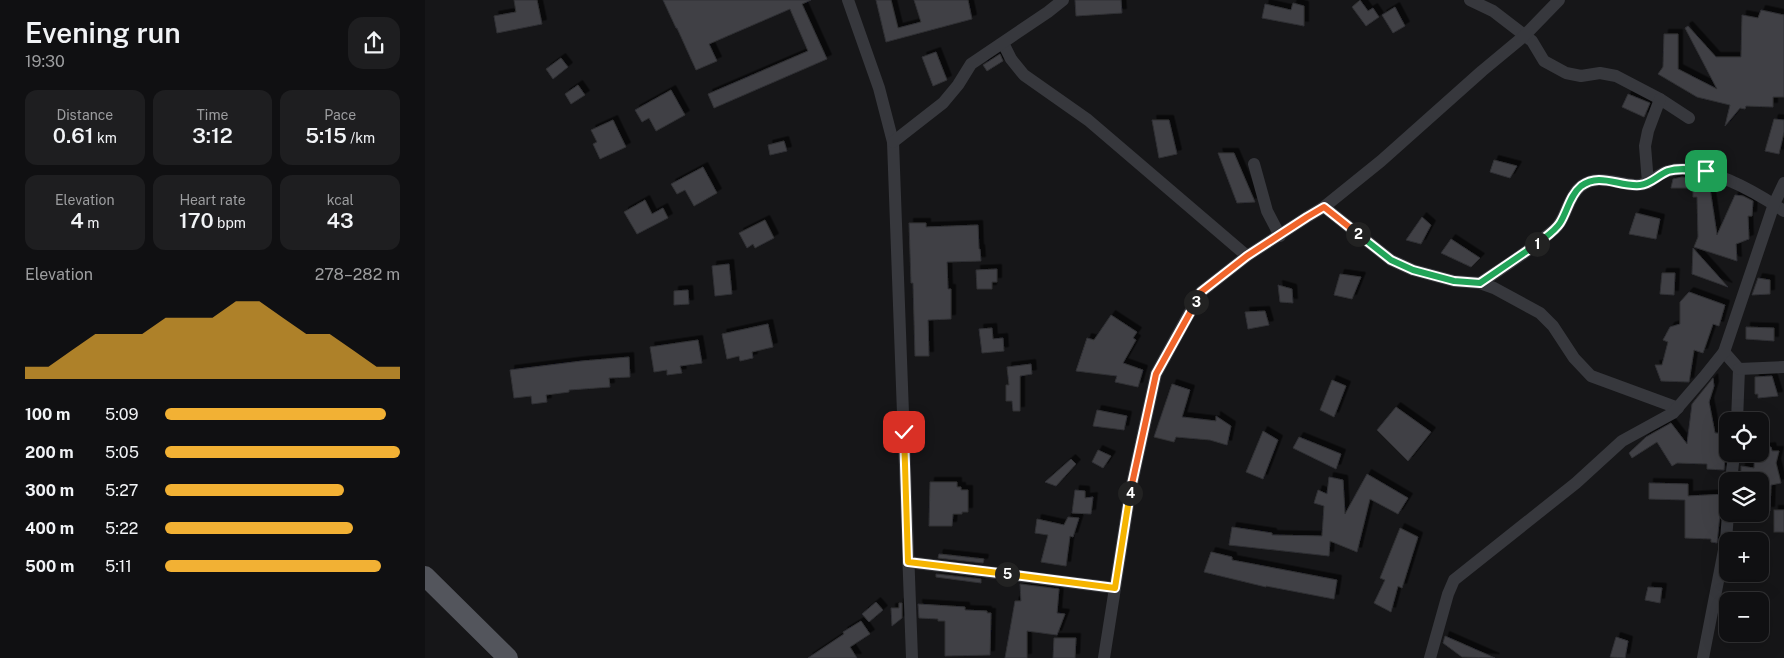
<!DOCTYPE html>
<html lang="en">
<head>
<meta charset="utf-8">
<style>
	:root { --surface:#101012; --page:#1e1e20; --text:#f1f3f6; --muted:#9c9d9f; --line:#303032; --accent:#f2b134 }
	body { margin:0; font-family:"Public Sans",sans-serif; background:var(--page); color:var(--text); height:100vh; display:flex; flex-direction:column; font-size:19px; white-space:nowrap }
	* { box-sizing:border-box; margin:0 }
	p { font-size:16px; color:var(--muted) }
	.icon { flex:none; width:28px; height:28px; fill:none; stroke:currentColor; stroke-width:2; stroke-linecap:round; stroke-linejoin:round }
	.map { position:relative; flex:1; overflow:hidden }
	.panel { display:flex; flex-direction:column; background:var(--surface); width:425px }
	.panel>* { flex:none }
	.buttons { position:absolute; left:1294px; top:412px; display:grid; gap:10px }
	.buttons a { display:grid; place-items:center; width:50px; height:50px; border-radius:10px; background:var(--surface); box-shadow:0 5px 20px #0002,0 0 0 1px var(--line); font-size:25px }
	.pin { position:absolute; display:grid; place-items:center; width:42px; height:42px; color:#fff; margin:-21px; border-radius:10px; box-shadow:0 2px 8px #0006 }
	.km { position:absolute; width:25px; height:25px; margin:-12px; border-radius:50%; background:#222; color:#fff; font-size:14px; line-height:25px; text-align:center }
	.round { display:grid; place-items:center; flex:none; width:52px; height:52px; border-radius:15px; background:var(--page) }
	.overview { display:flex; align-items:center; justify-content:space-between; height:85px; padding:0 25px }
	h1 { font-size:28px; font-weight:600; line-height:38px }
	.figures { display:grid; grid-template-columns:repeat(3,1fr); gap:8px; height:85px; padding:5px 25px }
	.figures div { display:grid; align-content:center; border-radius:12px; background:var(--page); text-align:center }
	.figures b { font-size:21px; font-weight:600 }
	.figures small { font-size:14px; font-weight:400 }
	.figures p { font-size:14px }
	.chart { height:140px; padding:10px 25px }
	.chart p { display:flex; justify-content:space-between }
	.chart svg { width:100%; height:90px; margin-top:5px; fill:var(--accent); opacity:.7 }
	ul { padding:0 25px; list-style:none; font-size:16px }
	li { display:grid; grid-template-columns:80px 60px 1fr; align-items:center; height:38px }
	li i { height:12px; border-radius:6px; background:var(--accent) }
	main { display:flex; flex:1; min-height:0 }
	.map>svg:first-child { display:block }
	.building { fill:#404145; stroke:#303034; filter:url(#shadow) }
	.lines { fill:none; stroke-linecap:round; stroke-linejoin:round }
	.street { stroke:#37383d; stroke-width:12 }
	.primary { stroke:#53555c; stroke-width:20 }
	.split-1-casing { stroke:#fff; stroke-width:10 }
	.split-2-casing { stroke:#fff; stroke-width:10 }
	.split-3-casing { stroke:#fff; stroke-width:10 }
	.split-4-casing { stroke:#fff; stroke-width:10 }
	.split-5-casing { stroke:#fff; stroke-width:10 }
	.split-6-casing { stroke:#fff; stroke-width:10 }
	.split-1 { stroke:#22a559; stroke-width:6 }
	.split-2 { stroke:#22a559; stroke-width:6 }
	.split-3 { stroke:#f0652b; stroke-width:6 }
	.split-4 { stroke:#f0652b; stroke-width:6 }
	.split-5 { stroke:#f5b400; stroke-width:6 }
	.split-6 { stroke:#f5b400; stroke-width:6 }
</style>
</head>
<body>
<main>
<section class="panel">
<div class="overview"><div><h1>Evening run</h1><p>19:30</p></div><a class="round"><svg class="icon" aria-label="share" viewBox="0 0 24 24"><path d="M12 15V3M7 8l5-5 5 5M5 13v7h14v-7"/></svg></a></div>
<div class="figures">
<div><p>Distance</p><b>0.61<small> km</small></b></div>
<div><p>Time</p><b>3:12</b></div>
<div><p>Pace</p><b>5:15<small> /km</small></b></div>
</div>
<div class="figures">
<div><p>Elevation</p><b>4<small> m</small></b></div>
<div><p>Heart rate</p><b>170<small> bpm</small></b></div>
<div><p>kcal</p><b>43</b></div>
</div>
<div class="chart"><p><span>Elevation</span>278–282 m</p>
<svg viewBox="0 0 160 44" preserveAspectRatio="none"><path d="M0 44V38L10 38L20 30L30 22L40 22L50 22L60 14L70 14L80 14L90 6L100 6L110 14L120 22L130 22L140 30L150 38L160 38V44z"/></svg>
</div>
<ul>
<li><b>100 m</b>5:09<i style="width:94%"></i></li>
<li><b>200 m</b>5:05<i style="width:100%"></i></li>
<li><b>300 m</b>5:27<i style="width:76%"></i></li>
<li><b>400 m</b>5:22<i style="width:80%"></i></li>
<li><b>500 m</b>5:11<i style="width:92%"></i></li>
</ul>
</section>
<div class="map">
<svg width="1359" height="658" viewBox="0 0 1359 658">
	<defs>
		<filter id="shadow"><feDropShadow dx="4.5" dy="-4.5" stdDeviation="0" flood-color="#0009"/></filter>
	</defs>
	<rect width="100%" height="100%" fill="#161618"/>
	<g class="building">
		<polygon points="89,0 112,0 117,24 72,33 69,16 91,12"/>
		<polygon points="238,0 386,0 377,4 402,59 289,108 283,94 383,51 365,9 284,44 292,61 271,70 252,28 251,28"/>
		<polygon points="451,0 466,0 473,28 496,22 489,0 543,0 547,19 461,42"/>
		<polygon points="650,0 696,0 697,13 651,16"/>
		<polygon points="935,0 943,11 948,8 954,17 941,26 927,7"/>
		<polygon points="868,3 879,6 879,26 837,18 840,4 866,10"/>
		<polygon points="970,7 980,26 968,33 957,15"/>
		<polygon points="1336,10 1359,15 1359,97 1348,97 1348,107 1321,106 1320,109 1315,108 1300,126 1305,105 1272,97 1233,74 1238,67 1239,34 1253,34 1253,69 1292,89 1260,28 1263,26 1291,57 1316,57 1317,15 1333,18"/>
		<polygon points="511,52 522,80 508,86 497,57"/>
		<polygon points="575,54 578,61 562,71 558,65"/>
		<polygon points="136,58 143,67 128,79 121,69"/>
		<polygon points="153,85 160,95 146,104 140,94"/>
		<polygon points="246,90 260,115 231,131 224,118 217,122 210,110"/>
		<polygon points="1203,94 1225,103 1219,117 1197,107"/>
		<polygon points="1349,119 1359,120 1359,132 1354,154 1340,151"/>
		<polygon points="188,120 201,147 175,159 168,144 172,142 166,130"/>
		<polygon points="727,120 744,120 752,154 734,158"/>
		<polygon points="359,141 362,151 345,155 343,145"/>
		<polygon points="793,153 809,153 830,202 812,203"/>
		<polygon points="1069,160 1092,166 1085,178 1065,172"/>
		<polygon points="278,167 292,193 269,206 260,190 252,194 246,184"/>
		<polygon points="1257,177 1265,178 1264,188 1246,188 1248,179"/>
		<polygon points="1268,179 1284,182 1292,235 1310,195 1318,196 1328,201 1327,216 1323,216 1324,239 1311,244 1312,261 1269,247 1273,237 1272,197 1268,197"/>
		<polygon points="220,200 227,214 238,208 243,218 212,234 199,212"/>
		<polygon points="1211,213 1235,219 1231,239 1204,234"/>
		<polygon points="997,217 1006,225 996,244 981,240"/>
		<polygon points="340,220 349,238 330,248 328,244 322,248 314,233"/>
		<polygon points="484,223 501,223 501,227 553,225 554,249 555,249 556,261 522,262 523,289 526,289 526,319 503,320 504,356 490,356 488,283 486,283"/>
		<polygon points="1026,239 1055,258 1046,267 1016,253"/>
		<polygon points="1268,248 1303,287 1267,274"/>
		<polygon points="304,264 307,294 290,296 287,266"/>
		<polygon points="572,269 572,282 567,282 567,289 552,289 551,270"/>
		<polygon points="1237,273 1250,273 1249,295 1235,294"/>
		<polygon points="915,274 936,277 927,299 909,295"/>
		<polygon points="1333,278 1345,280 1345,294 1327,295"/>
		<polygon points="853,285 867,289 868,303 855,302"/>
		<polygon points="263,290 264,304 249,305 249,291"/>
		<polygon points="1264,292 1300,305 1294,326 1288,324 1278,353 1269,350 1264,382 1236,381 1230,365 1237,365 1243,342 1238,340 1245,327 1255,324 1255,302"/>
		<polygon points="840,311 844,325 823,329 820,312"/>
		<polygon points="686,315 712,332 708,338 711,340 698,363 718,370 713,387 690,382 692,376 651,371 662,338 669,340"/>
		<polygon points="343,324 348,347 327,352 328,358 315,361 314,356 302,359 297,334"/>
		<polygon points="1321,327 1349,328 1349,341 1321,339"/>
		<polygon points="567,328 568,339 578,338 579,351 557,353 554,329"/>
		<polygon points="273,340 277,363 255,366 257,373 242,375 242,370 229,372 225,347"/>
		<polygon points="204,357 205,377 184,378 185,387 144,390 144,392 121,395 122,402 107,404 106,396 89,398 85,370 157,361"/>
		<polygon points="606,364 607,374 595,376 595,411 588,411 587,401 581,401 581,385 584,385 582,367"/>
		<polygon points="1347,376 1353,396 1333,398 1333,394 1330,394 1330,377"/>
		<polygon points="1288,378 1289,386 1284,402 1290,433 1302,434 1299,470 1282,469 1282,464 1252,463 1247,466 1232,442 1207,458 1204,453 1221,437 1246,423 1262,444 1267,404"/>
		<polygon points="907,380 921,386 909,417 895,410"/>
		<polygon points="747,384 765,390 757,417 791,421 791,416 806,426 802,445 785,440 751,437 749,442 729,437"/>
		<polygon points="971,407 1006,432 983,461 952,430"/>
		<polygon points="672,410 702,416 699,430 668,426"/>
		<polygon points="838,431 853,440 838,479 821,472"/>
		<polygon points="874,437 916,454 911,469 868,448"/>
		<polygon points="1346,447 1347,451 1354,451 1351,463 1356,483 1346,485 1345,511 1335,511 1335,481 1316,481 1316,466 1329,468 1330,454 1335,454 1335,448"/>
		<polygon points="673,450 686,456 678,468 667,462"/>
		<polygon points="646,459 651,464 631,486 620,482"/>
		<polygon points="942,474 983,498 973,514 945,499 932,552 905,541 904,556 804,545 807,527 847,533 847,535 897,536 899,506 889,503 893,490 902,494 904,477 918,480 920,514"/>
		<polygon points="505,482 532,482 532,487 536,487 536,490 543,490 543,512 537,512 537,514 528,514 527,526 504,526"/>
		<polygon points="1224,483 1263,484 1263,496 1301,494 1301,506 1297,509 1295,513 1292,543 1286,542 1286,539 1260,538 1260,500 1224,499"/>
		<polygon points="650,490 660,491 660,498 668,497 666,514 647,513"/>
		<rect x="1349" y="510" width="10" height="22"/>
		<polygon points="643,517 654,518 648,537 645,536 641,566 616,562 623,535 610,533 612,519 639,525"/>
		<polygon points="975,528 993,537 977,588 973,586 966,612 949,603 960,580 955,578"/>
		<polygon points="786,552 807,557 807,560 912,580 909,599 841,586 841,587 779,572"/>
		<polygon points="514,554 559,559 558,563 513,558"/>
		<polygon points="511,574 556,579 556,583 511,577"/>
		<polygon points="595,584 634,589 632,613 640,614 632,635 602,631 602,658 580,658 590,601 596,601"/>
		<polygon points="1223,587 1237,588 1235,603 1220,600"/>
		<polygon points="451,602 458,610 444,622 437,614"/>
		<polygon points="474,603 477,603 477,618 467,626 466,608 474,608"/>
		<polygon points="493,604 540,607 540,610 562,611 562,613 566,613 565,655 520,656 520,621 513,621 513,619 494,618"/>
		<polygon points="436,621 445,634 425,647 432,658 383,658 419,634 418,632"/>
		<polygon points="1020,636 1070,658 1037,657 1018,643"/>
		<polygon points="1191,637 1203,641 1200,658 1185,657"/>
		<polygon points="629,638 651,638 650,658 628,658"/>
	</g>
	<g class="lines">
		<g class="street">
			<polyline points="423,0 454,88 468,142 487,658"/>
			<polyline points="1045,0 1068,11 1107,41 1119,61 1141,73 1156,76 1175,73 1191,76 1235,99 1264,118"/>
			<polyline points="578,43 586,59 599,75 663,120 822,256"/>
			<polyline points="468,142 518,103 533,85 546,64 623,12 638,0"/>
			<polyline points="829,164 842,211 855,236"/>
			<polyline points="1223,183 1220,146 1223,131 1235,99"/>
			<polyline points="899,207 966,260 988,270 1029,281 1055,283 1069,288 1115,313 1128,326 1149,358 1166,376 1253,408"/>
			<path d="M1055 283C1077 268 1100 254 1120 237 1125 233 1131 229 1134 224 1142 213 1144 197 1154 188 1171 172 1194 185 1213 185 1225 185 1232 174 1243 171 1279 161 1330 192 1359 211"/>
			<polyline points="1299,352 1314,369 1312,421"/>
			<polyline points="1314,369 1359,367"/>
			<polyline points="1306,481 1309,454"/>
			<polyline points="483,562 690,588"/>
			<polyline points="679,658 705,493 731,374 776,292 822,256 882,217 899,207 956,161 1057,71 1099,36 1134,0"/>
			<polyline points="1005,658 1023,594 1029,580 1151,483 1197,441 1248,413 1279,377 1299,352 1349,204 1359,183"/>
			<polyline points="1278,658 1301,540 1303,514"/>
		</g>
		<polyline class="primary" points="0,576 83,658"/>
	</g>
	<g class="lines">
		<g class="split-1-casing">
			<path id="split-1" d="M1112 244C1119 238 1130 231 1135 223 1142 212 1145 195 1156 186 1175 172 1194 187 1215 185 1226 184 1233 175 1243 171 1255 167 1269 170 1281 171"/>
		</g>
		<g class="split-2-casing">
			<polyline id="split-2" points="933,234 966,260 988,270 1029,281 1055,283 1112,244"/>
		</g>
		<g class="split-3-casing">
			<polyline id="split-3" points="771,302 776,292 822,256 882,217 899,207 933,234"/>
		</g>
		<g class="split-4-casing">
			<polyline id="split-4" points="705,493 731,374 771,302"/>
		</g>
		<g class="split-5-casing">
			<polyline id="split-5" points="582,574 690,588 705,493"/>
		</g>
		<g class="split-6-casing">
			<polyline id="split-6" points="479,432 483,562 582,574"/>
		</g>
		<use href="#split-1" class="split-1"/>
		<use href="#split-2" class="split-2"/>
		<use href="#split-3" class="split-3"/>
		<use href="#split-4" class="split-4"/>
		<use href="#split-5" class="split-5"/>
		<use href="#split-6" class="split-6"/>
	</g>
</svg>
<div class="buttons">
<a><svg class="icon" aria-label="locate" viewBox="0 0 24 24"><circle cx="12" cy="12" r="6"/><path d="M12 2v4M12 18v4M2 12h4M18 12h4"/></svg></a>
<a><svg class="icon" aria-label="layers" viewBox="0 0 24 24"><path d="M12 4l9 5-9 5-9-5zM3 14l9 5 9-5"/></svg></a>
<a>+</a>
<a>−</a>
</div>
<div class="pin" style="left:1281px;top:171px;background:#1e9e55"><svg class="icon" aria-label="arrive" viewBox="0 0 24 24"><path d="M6 21V4h12l-3 4 3 4H6"/></svg></div>
<div class="pin" style="left:479px;top:432px;background:#d93025"><svg class="icon" aria-label="check" viewBox="0 0 24 24"><path d="M5 12l5 5 9-10"/></svg></div>
<b class="km" style="left:1112px;top:244px">1</b>
<b class="km" style="left:933px;top:234px">2</b>
<b class="km" style="left:771px;top:302px">3</b>
<b class="km" style="left:705px;top:493px">4</b>
<b class="km" style="left:582px;top:574px">5</b>
</div>
</main>
</body>
</html>
